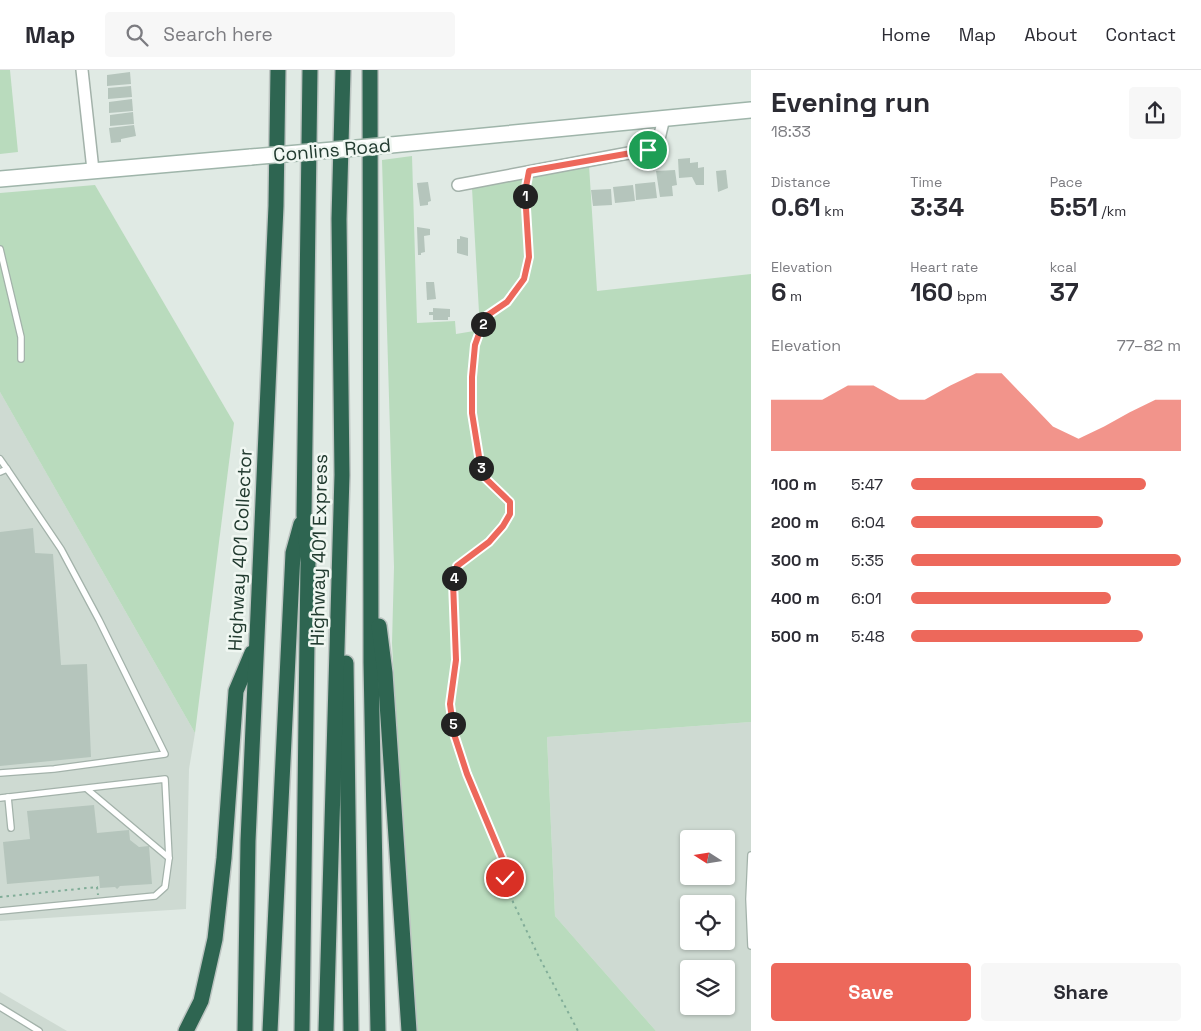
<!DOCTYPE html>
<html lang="en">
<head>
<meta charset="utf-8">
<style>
	:root { --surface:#fff; --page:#f7f7f7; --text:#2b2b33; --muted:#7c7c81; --line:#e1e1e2; --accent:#ed685b }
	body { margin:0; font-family:"Space Grotesk",sans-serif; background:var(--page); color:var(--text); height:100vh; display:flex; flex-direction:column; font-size:19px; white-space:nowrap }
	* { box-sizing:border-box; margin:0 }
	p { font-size:16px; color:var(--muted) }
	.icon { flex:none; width:28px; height:28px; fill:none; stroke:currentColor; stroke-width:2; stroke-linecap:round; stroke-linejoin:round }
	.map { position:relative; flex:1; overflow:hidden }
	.details { display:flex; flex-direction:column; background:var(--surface); width:450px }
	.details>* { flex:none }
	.needle { width:32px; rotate:282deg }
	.buttons { position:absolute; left:680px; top:760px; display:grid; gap:10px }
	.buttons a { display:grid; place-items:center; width:55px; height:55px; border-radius:5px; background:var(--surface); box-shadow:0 1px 4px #0004; font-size:25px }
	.pin { position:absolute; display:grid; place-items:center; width:42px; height:42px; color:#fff; margin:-21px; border:2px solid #fff; border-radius:50%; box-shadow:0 1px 5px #0007 }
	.km { position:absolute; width:25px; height:25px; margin:-12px; border-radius:50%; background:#222; color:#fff; font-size:14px; line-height:25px; text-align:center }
	.round { display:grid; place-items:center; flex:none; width:52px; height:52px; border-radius:5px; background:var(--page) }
	.summary { display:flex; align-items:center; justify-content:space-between; height:85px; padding:0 20px }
	h1 { font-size:28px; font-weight:700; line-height:38px }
	.stats { display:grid; grid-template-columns:repeat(3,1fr); gap:8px; height:85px; padding:5px 20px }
	.stats div { display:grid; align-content:center }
	.stats b { font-size:25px; font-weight:700 }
	.stats small { font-size:14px; font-weight:400 }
	.stats p { font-size:14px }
	.chart { height:140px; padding:10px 20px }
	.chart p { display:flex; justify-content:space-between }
	.chart svg { width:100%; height:90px; margin-top:5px; fill:var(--accent); opacity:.7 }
	.button { display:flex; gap:10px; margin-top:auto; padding:10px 20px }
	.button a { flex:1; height:58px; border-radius:5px; background:var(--accent); color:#fff; font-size:20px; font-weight:700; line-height:58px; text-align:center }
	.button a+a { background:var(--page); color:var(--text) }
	ul { padding:0 20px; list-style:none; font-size:16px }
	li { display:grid; grid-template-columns:80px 60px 1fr; align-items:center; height:38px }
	li i { height:12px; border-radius:6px; background:var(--accent) }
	header { display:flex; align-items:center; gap:30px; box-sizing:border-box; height:70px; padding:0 25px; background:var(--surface); border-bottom:1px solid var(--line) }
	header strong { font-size:24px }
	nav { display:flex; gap:28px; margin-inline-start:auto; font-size:18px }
	.search { width:350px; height:45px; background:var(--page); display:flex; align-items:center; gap:12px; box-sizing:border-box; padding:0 18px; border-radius:5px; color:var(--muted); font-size:19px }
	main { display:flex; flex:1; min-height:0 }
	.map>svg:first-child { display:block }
	.built { fill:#cedad2; fill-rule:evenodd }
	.green { fill:#b9dbbd }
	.building { fill:#b5c5bc }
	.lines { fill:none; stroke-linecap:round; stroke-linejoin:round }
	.lane-casing { stroke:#a3b2aa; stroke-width:8 }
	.street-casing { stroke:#a3b2aa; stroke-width:14 }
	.secondary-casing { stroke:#9fb5aa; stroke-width:18 }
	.highway-casing { stroke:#bcc4c1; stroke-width:18 }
	.path { stroke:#81ad98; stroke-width:2; stroke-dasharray:2.5 4; stroke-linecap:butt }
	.lane { stroke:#fff; stroke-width:5.5 }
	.street { stroke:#fff; stroke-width:11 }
	.secondary { stroke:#fff; stroke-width:15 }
	.highway { stroke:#2e6551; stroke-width:15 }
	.secondary-bridge-casing { stroke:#9fb5aa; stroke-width:18; stroke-linecap:butt }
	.secondary-bridge { stroke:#fff; stroke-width:15 }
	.route-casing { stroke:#fff; stroke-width:10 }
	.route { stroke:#ed685b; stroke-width:6 }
	.labels { text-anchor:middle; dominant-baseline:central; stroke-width:5; stroke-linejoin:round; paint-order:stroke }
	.street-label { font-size:19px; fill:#213a2f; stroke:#f0f7f2 }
</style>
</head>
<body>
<header>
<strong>Map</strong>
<div class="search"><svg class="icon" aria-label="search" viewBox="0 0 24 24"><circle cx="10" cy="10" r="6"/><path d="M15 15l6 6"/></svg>Search here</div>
<nav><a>Home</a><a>Map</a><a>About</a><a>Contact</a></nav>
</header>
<main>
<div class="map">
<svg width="751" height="961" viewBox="0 0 751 961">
	<rect width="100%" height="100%" fill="#e0eae4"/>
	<g class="built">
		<polygon points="0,322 195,663 189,699 186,839 0,851"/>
		<path d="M751 652V961H656L555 846 547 667ZM689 769H726V806H689ZM689 834H726V871H689ZM689 899H726V936H689Z"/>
		<polygon points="0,922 67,961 0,961"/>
	</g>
	<g class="green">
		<polygon points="0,0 10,0 18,82 0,84"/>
		<polygon points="412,86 417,253 455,251 456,264 480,260 472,118 511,107 589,95 597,221 751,204 751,652 547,667 555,846 656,961 416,961 404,795 392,573 394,497 382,90"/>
		<polygon points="95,115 234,353 195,663 0,322 0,123"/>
	</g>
	<g class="building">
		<polygon points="130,2 131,14 107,16 107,5"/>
		<polygon points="131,16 132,27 108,29 108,18"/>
		<polygon points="132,29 133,41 109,43 109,32"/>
		<polygon points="133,42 134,54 110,56 110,45"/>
		<polygon points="134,55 136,66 121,69 121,72 111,73 109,58"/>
		<polygon points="690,88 690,93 698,92 698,98 704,97 704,115 696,115 692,107 679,108 678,89"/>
		<polygon points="675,100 677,115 672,116 673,126 660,127 656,101"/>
		<polygon points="726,100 728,118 718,122 716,101"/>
		<polygon points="428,112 431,131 428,132 428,135 420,136 417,113"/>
		<polygon points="655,112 657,128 636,130 635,114"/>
		<polygon points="633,115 635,131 615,133 613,117"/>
		<polygon points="611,119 612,135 593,136 591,120"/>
		<polygon points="417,157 430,159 430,165 424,166 425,182 421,183 421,185 418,185"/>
		<polygon points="460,166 468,168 468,186 457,183 457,169 460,169"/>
		<polygon points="426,212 434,212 436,229 427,230"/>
		<polygon points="433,238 450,239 450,247 448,247 448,250 433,250 433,245 429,245 429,242 433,242"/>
		<polygon points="33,458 35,483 53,484 61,595 87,594 91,687 0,696 0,462"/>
		<polygon points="94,735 97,763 129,760 130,770 139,777 149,776 152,814 120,816 117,819 115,817 100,818 99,806 7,814 3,772 30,769 27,741"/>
	</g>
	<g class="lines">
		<g class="lane-casing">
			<g id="lane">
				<polyline points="0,179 21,267 21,289"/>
				<polyline points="0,389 7,399 0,402"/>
				<polyline points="0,703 54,699 165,684 99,550 61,479 7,399"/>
				<polyline points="87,719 169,788"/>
				<polyline points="8,727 11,758"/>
				<polyline points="0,728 165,709 169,788 165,817 155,826 0,841"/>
				<polyline points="751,785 749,829 751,876"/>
				<polyline points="0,937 39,961"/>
			</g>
		</g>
		<g class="street-casing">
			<g id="street">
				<polyline points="82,0 93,100"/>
				<polyline points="458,115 650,79 658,73 664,48"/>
			</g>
		</g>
		<g class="secondary-casing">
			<g id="secondary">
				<polyline points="391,75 751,40"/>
				<polyline points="0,109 251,87"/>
			</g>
		</g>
		<g class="highway-casing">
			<g id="highway">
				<polyline points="370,0 371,593 378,961"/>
				<polyline points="379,556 385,603 409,961"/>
				<polyline points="346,593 351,961"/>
				<polyline points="186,961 201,931 215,869 224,788 236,621 252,583"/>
				<polyline points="245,961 248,771 276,136 278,0"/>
				<polyline points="270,961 293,483 301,454"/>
				<polyline points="302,961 308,492 304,445 310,0"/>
				<polyline points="326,961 342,405 339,149 343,0"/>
			</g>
		</g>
		<g class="path">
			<polyline points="527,112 525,122 529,187 524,209 507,232 485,247 475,275 472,307 472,343 482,405 510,432 510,444 503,456 489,472 457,496 453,512 457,590 450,634 454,664 467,704 503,790 505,808 513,832 539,887 578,961"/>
			<polyline points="0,827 97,817 98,825"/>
		</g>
		<use href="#lane" class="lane"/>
		<use href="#street" class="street"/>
		<use href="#secondary" class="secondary"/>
		<use href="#highway" class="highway"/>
		<g class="secondary-bridge-casing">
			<polyline id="secondary-bridge" points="251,87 391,75"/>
		</g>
		<use href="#secondary-bridge" class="secondary-bridge"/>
	</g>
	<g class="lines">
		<g class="route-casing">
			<polyline id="route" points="505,808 503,790 467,704 454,664 450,634 456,590 453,512 457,496 489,472 503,456 510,444 510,432 482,405 472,343 472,307 475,275 485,247 507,232 524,209 529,187 525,122 529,101 648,80"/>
		</g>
		<use href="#route" class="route"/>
	</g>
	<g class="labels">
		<g class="street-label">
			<text transform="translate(332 80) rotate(-5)">Conlins Road</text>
			<text transform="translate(240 480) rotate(-87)">Highway 401 Collector</text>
			<text transform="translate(319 480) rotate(-89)">Highway 401 Express</text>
		</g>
	</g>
</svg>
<div class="buttons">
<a><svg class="needle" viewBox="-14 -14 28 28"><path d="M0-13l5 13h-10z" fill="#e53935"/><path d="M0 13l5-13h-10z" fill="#7c7c81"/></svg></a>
<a><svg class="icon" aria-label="locate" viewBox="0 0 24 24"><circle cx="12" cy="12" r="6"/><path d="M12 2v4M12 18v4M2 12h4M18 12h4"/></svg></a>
<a><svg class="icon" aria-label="layers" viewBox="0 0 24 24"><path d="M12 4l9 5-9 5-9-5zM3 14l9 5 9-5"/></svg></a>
</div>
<div class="pin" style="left:648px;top:80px;background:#1e9e55"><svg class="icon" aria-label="arrive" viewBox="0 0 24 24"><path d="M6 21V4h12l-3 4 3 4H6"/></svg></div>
<div class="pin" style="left:505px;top:808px;background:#d93025"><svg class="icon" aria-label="check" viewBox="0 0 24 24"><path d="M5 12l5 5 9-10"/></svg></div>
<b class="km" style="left:525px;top:126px">1</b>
<b class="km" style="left:483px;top:254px">2</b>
<b class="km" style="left:481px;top:398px">3</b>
<b class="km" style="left:454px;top:508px">4</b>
<b class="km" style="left:453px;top:654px">5</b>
</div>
<section class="details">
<div class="summary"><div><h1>Evening run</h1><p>18:33</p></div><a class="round"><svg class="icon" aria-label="share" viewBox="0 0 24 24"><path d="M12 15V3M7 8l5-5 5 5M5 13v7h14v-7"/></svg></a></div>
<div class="stats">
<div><p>Distance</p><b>0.61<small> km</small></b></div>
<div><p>Time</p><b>3:34</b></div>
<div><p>Pace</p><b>5:51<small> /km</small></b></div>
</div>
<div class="stats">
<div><p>Elevation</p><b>6<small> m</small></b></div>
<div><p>Heart rate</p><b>160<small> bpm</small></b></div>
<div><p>kcal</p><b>37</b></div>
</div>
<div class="chart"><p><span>Elevation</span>77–82 m</p>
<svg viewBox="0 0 160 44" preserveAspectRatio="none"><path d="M0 44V19L10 19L20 19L30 12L40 12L50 19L60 19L70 12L80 6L90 6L100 19L110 32L120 38L130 32L140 25L150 19L160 19V44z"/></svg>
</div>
<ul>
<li><b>100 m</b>5:47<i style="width:87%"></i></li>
<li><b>200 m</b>6:04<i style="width:71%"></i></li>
<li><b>300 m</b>5:35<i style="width:100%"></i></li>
<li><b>400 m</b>6:01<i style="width:74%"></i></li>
<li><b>500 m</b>5:48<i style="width:86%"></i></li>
</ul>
<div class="button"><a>Save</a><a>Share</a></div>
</section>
</main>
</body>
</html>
